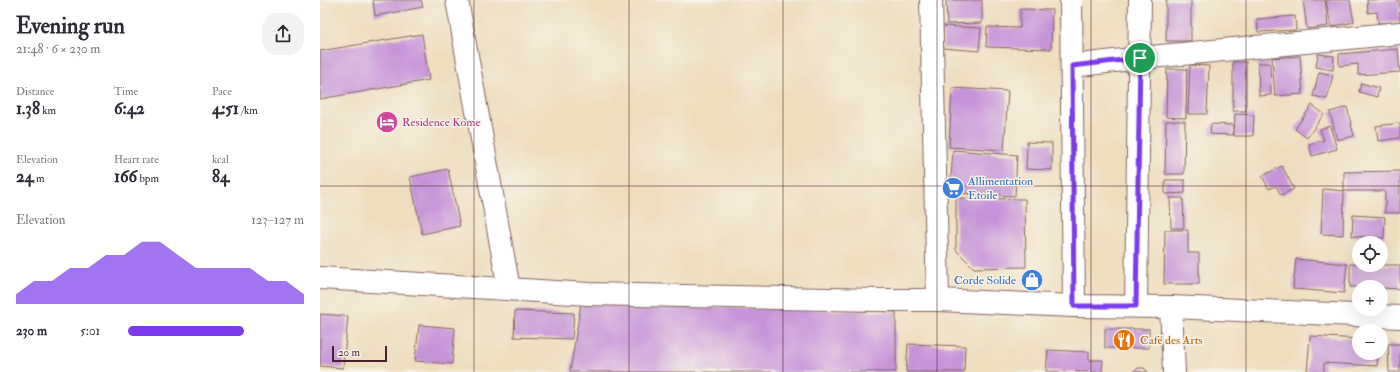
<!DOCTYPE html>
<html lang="en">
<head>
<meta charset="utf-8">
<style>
	:root { --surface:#fff; --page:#f2f2f3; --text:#2b2b33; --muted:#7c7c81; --accent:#7c3aed }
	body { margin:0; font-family:"IM FELL Double Pica",serif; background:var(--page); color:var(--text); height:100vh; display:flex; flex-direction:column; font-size:15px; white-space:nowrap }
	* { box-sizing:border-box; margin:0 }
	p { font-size:13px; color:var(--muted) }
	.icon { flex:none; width:22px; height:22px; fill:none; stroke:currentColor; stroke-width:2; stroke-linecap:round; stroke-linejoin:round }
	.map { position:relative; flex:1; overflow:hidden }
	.panel { display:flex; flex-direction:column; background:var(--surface); width:320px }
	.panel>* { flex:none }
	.fabs { position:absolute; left:1032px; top:236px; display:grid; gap:8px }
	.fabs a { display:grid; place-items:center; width:36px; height:36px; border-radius:50%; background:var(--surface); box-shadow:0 4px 16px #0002; font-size:20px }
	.scale { position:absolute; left:12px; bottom:10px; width:55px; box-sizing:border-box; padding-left:4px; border:2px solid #4a1f2b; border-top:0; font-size:11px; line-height:14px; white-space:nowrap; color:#4a1f2b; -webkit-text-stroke:3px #f7f3e8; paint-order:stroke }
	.pin { position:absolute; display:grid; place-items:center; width:34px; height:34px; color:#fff; margin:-17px; border:2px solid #fff; border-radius:50%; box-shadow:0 1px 4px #0007 }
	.round { display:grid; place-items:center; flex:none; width:42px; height:42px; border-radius:16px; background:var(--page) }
	.headline { display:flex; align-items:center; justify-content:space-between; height:68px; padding:0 16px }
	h1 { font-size:22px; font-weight:700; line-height:30px }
	.stats { display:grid; grid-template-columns:repeat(3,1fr); gap:6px; height:68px; padding:4px 16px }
	.stats div { display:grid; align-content:center }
	.stats b { font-size:17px; font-weight:700 }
	.stats small { font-size:11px; font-weight:400 }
	.stats p { font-size:11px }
	.chart { height:112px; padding:8px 16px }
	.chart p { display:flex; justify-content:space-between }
	.chart svg { width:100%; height:72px; margin-top:4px; fill:var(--accent); opacity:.7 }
	ul { padding:0 16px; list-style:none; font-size:13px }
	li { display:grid; grid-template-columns:64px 48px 1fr; align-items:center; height:30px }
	li i { height:10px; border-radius:5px; background:var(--accent) }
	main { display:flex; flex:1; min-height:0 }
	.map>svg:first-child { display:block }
	.building { fill:#c694d8 }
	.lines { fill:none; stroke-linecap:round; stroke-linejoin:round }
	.minor-casing { stroke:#83625e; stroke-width:24 }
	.minor { stroke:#fff; stroke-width:22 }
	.route-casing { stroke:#fff; stroke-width:8 }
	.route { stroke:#7c3aed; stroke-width:5 }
	.grid { fill:none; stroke:#4a1f2b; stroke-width:1; stroke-opacity:0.55 }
	.labels { text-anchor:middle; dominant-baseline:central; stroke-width:3; stroke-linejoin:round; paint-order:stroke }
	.hotel-label { font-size:12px; fill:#b23c85; stroke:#f7f3e8; text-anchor:start }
	.shop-label { font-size:12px; fill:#366cbe; stroke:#f7f3e8; text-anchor:start }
	.food-label { font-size:12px; fill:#c56008; stroke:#f7f3e8; text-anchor:start }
</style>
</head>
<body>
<main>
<section class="panel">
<div class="headline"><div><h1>Evening run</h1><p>21:48 · 6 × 230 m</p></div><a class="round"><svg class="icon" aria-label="share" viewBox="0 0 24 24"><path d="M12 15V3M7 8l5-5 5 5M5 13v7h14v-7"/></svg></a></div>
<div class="stats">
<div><p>Distance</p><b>1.38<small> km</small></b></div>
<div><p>Time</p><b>6:42</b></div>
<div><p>Pace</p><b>4:51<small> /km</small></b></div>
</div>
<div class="stats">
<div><p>Elevation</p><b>24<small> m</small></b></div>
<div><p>Heart rate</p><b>166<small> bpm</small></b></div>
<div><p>kcal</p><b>84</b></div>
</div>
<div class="chart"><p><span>Elevation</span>123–127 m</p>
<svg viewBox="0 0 160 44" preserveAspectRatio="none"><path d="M0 44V38L10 30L20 30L30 22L40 22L50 14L60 14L70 6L80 6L90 14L100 22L110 22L120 22L130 22L140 30L150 30L160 38V44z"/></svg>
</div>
<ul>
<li><b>230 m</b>5:01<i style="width:66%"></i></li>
</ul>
</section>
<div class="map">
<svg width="1080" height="372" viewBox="0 0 1080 372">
	<rect width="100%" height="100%" fill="#f7f3e8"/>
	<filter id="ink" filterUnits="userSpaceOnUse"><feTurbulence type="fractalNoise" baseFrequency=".025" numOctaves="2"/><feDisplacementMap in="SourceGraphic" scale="8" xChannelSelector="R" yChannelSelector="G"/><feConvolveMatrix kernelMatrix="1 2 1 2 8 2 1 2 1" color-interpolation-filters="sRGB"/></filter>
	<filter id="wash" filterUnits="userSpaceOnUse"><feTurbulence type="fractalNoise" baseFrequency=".012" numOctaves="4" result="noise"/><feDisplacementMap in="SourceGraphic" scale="16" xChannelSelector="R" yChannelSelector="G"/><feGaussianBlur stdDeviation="0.9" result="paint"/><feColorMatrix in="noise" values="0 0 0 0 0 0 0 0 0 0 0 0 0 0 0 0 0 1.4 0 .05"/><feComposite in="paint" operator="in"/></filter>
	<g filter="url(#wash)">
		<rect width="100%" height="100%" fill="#eedebe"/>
		<g id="blocks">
			<g class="building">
				<polygon points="53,0 101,0 103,7 55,16"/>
				<polygon points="626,0 662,0 662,23 627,24"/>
				<rect x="846" y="0" width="25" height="41"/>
				<polygon points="983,0 1005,0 1008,26 987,29"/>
				<polygon points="1006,0 1030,0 1034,22 1011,27"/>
				<polygon points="1047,0 1079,0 1080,22 1058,23 1057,12 1048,13"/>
				<polygon points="700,9 732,10 731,49 666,47 667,27 700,28"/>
				<polygon points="975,16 976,30 938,32 937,19"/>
				<polygon points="623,26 661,28 659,51 623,48"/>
				<polygon points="102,34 109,80 0,99 0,51"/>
				<polygon points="1078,49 1080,72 1038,75 1038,64 1019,66 1019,54"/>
				<polygon points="998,54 1014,56 1013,70 996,67"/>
				<polygon points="980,56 983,94 955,96 952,58"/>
				<rect x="913" y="62" width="13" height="49"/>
				<polygon points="938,63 950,63 951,95 939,96"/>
				<polygon points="870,65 889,66 887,114 868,114"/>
				<polygon points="847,69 867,69 866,118 846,117"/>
				<polygon points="999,72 1013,75 1007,99 993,96"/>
				<polygon points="1041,83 1059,88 1057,97 1039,92"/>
				<polygon points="632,88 688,91 684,150 629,147"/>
				<polygon points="992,105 1004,114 987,138 975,129"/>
				<polygon points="1027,107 1034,136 1017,140 1010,112"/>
				<polygon points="915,114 934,115 933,136 914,136"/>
				<polygon points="846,121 865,121 864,174 845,174"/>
				<polygon points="1080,123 1080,138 1058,141 1056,126"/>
				<polygon points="891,124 913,125 913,135 890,134"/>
				<polygon points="1010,126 1017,149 992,156 989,144 1004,140 1000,129"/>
				<polygon points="707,142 732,143 732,170 706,169"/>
				<polygon points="633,150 697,155 695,196 630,193"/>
				<polygon points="962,166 974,189 961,195 956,186 949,189 942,176"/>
				<polygon points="128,169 140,226 102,234 90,177"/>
				<polygon points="1080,171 1080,213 1065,213 1065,191 1024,191 1023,235 1001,234 1003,189 1024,191 1024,172"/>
				<polygon points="845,180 865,180 865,193 845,194"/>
				<polygon points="636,198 705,199 706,267 654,268 636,250"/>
				<polygon points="850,198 863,198 864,228 851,228"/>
				<polygon points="1033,215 1065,217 1064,238 1032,236"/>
				<polygon points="845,230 868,230 868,253 879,253 879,284 844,284"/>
				<polygon points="976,259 1027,264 1024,293 973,289"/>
				<polygon points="1030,264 1039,264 1039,265 1080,265 1080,289 1061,288 1061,287 1030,287"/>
				<polygon points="261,303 576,312 576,372 250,372"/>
				<polygon points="195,311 254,313 252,339 194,337"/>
				<polygon points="0,314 28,316 23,368 0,366"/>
				<polygon points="99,325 135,328 132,364 95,361"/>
				<rect x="785" y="329" width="44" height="19"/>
				<polygon points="990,336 1039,339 1039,353 1058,353 1057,366 1004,363 1004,372 987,372"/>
				<polygon points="588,344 645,346 644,372 586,372"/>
				<polygon points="1068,344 1080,344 1080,372 1069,372"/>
				<polygon points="728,350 769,352 769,360 783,360 782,372 726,371"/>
				<polygon points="818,368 824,368 828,372 813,372"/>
			</g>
		</g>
	</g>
	<g filter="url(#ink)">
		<use href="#blocks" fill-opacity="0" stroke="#83625e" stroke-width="1"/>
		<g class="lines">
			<g class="minor-casing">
				<g id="minor">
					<polyline points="137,0 189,289"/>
					<polyline points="611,0 618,300"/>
					<polyline points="751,0 754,306"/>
					<polyline points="752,66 820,58 1080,33"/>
					<polyline points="0,278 269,294 558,300 618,300 754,306 851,307 1080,317"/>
					<polyline points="816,306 820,0"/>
					<polyline points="851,307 854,372"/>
				</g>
			</g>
			<use href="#minor" class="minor"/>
		</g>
	</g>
	<g class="lines" filter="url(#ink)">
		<g class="route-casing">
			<polygon id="route" points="820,58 816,306 754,306 752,66"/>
		</g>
		<use href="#route" class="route"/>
	</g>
	<path class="grid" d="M154 0V372M309 0V372M463 0V372M617 0V372M771 0V372M926 0V372M0 186H1080"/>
	<defs>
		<g id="hotel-disc" transform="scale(1.15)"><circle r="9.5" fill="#d1479c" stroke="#f7f3e8"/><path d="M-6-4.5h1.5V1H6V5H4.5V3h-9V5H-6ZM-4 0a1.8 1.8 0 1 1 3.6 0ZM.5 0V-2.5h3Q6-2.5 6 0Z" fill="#fff"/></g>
		<g id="supermarket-disc" transform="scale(1.15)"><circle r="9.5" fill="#3f7fe0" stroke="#f7f3e8"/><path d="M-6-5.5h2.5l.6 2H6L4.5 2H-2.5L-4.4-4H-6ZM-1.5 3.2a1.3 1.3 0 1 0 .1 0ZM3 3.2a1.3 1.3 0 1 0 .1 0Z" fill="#fff"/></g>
		<g id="shop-disc" transform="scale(1.15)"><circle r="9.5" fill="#3f7fe0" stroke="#f7f3e8"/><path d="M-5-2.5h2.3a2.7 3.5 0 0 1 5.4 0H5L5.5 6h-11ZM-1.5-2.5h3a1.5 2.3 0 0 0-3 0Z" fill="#fff"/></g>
		<g id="restaurant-disc" transform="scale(1.15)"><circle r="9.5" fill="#e8710a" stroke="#f7f3e8"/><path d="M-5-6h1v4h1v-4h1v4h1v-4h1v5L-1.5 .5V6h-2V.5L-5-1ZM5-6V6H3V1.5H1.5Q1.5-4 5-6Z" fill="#fff"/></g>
	</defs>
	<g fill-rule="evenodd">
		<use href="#hotel-disc" x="67" y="122"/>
		<use href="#supermarket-disc" x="633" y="188"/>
		<use href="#shop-disc" x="712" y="280"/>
		<use href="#restaurant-disc" x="804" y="340"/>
	</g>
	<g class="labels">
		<g class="hotel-label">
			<text x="82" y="122">Residence Kome</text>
		</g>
		<g class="shop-label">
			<text x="648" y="181">Allimentation<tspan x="648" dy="14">Etoile</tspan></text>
			<text x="696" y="280" text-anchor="end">Corde Solide</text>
		</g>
		<g class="food-label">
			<text x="820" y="340">Café des Arts</text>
		</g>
	</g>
</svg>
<div class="fabs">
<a><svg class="icon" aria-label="locate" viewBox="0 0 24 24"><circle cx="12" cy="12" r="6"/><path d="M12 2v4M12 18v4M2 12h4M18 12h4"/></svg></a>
<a>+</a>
<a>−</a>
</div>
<div class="scale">20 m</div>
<div class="pin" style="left:820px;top:58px;background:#1e9e55"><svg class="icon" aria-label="arrive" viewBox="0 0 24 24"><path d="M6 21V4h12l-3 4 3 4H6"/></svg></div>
</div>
</main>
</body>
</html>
